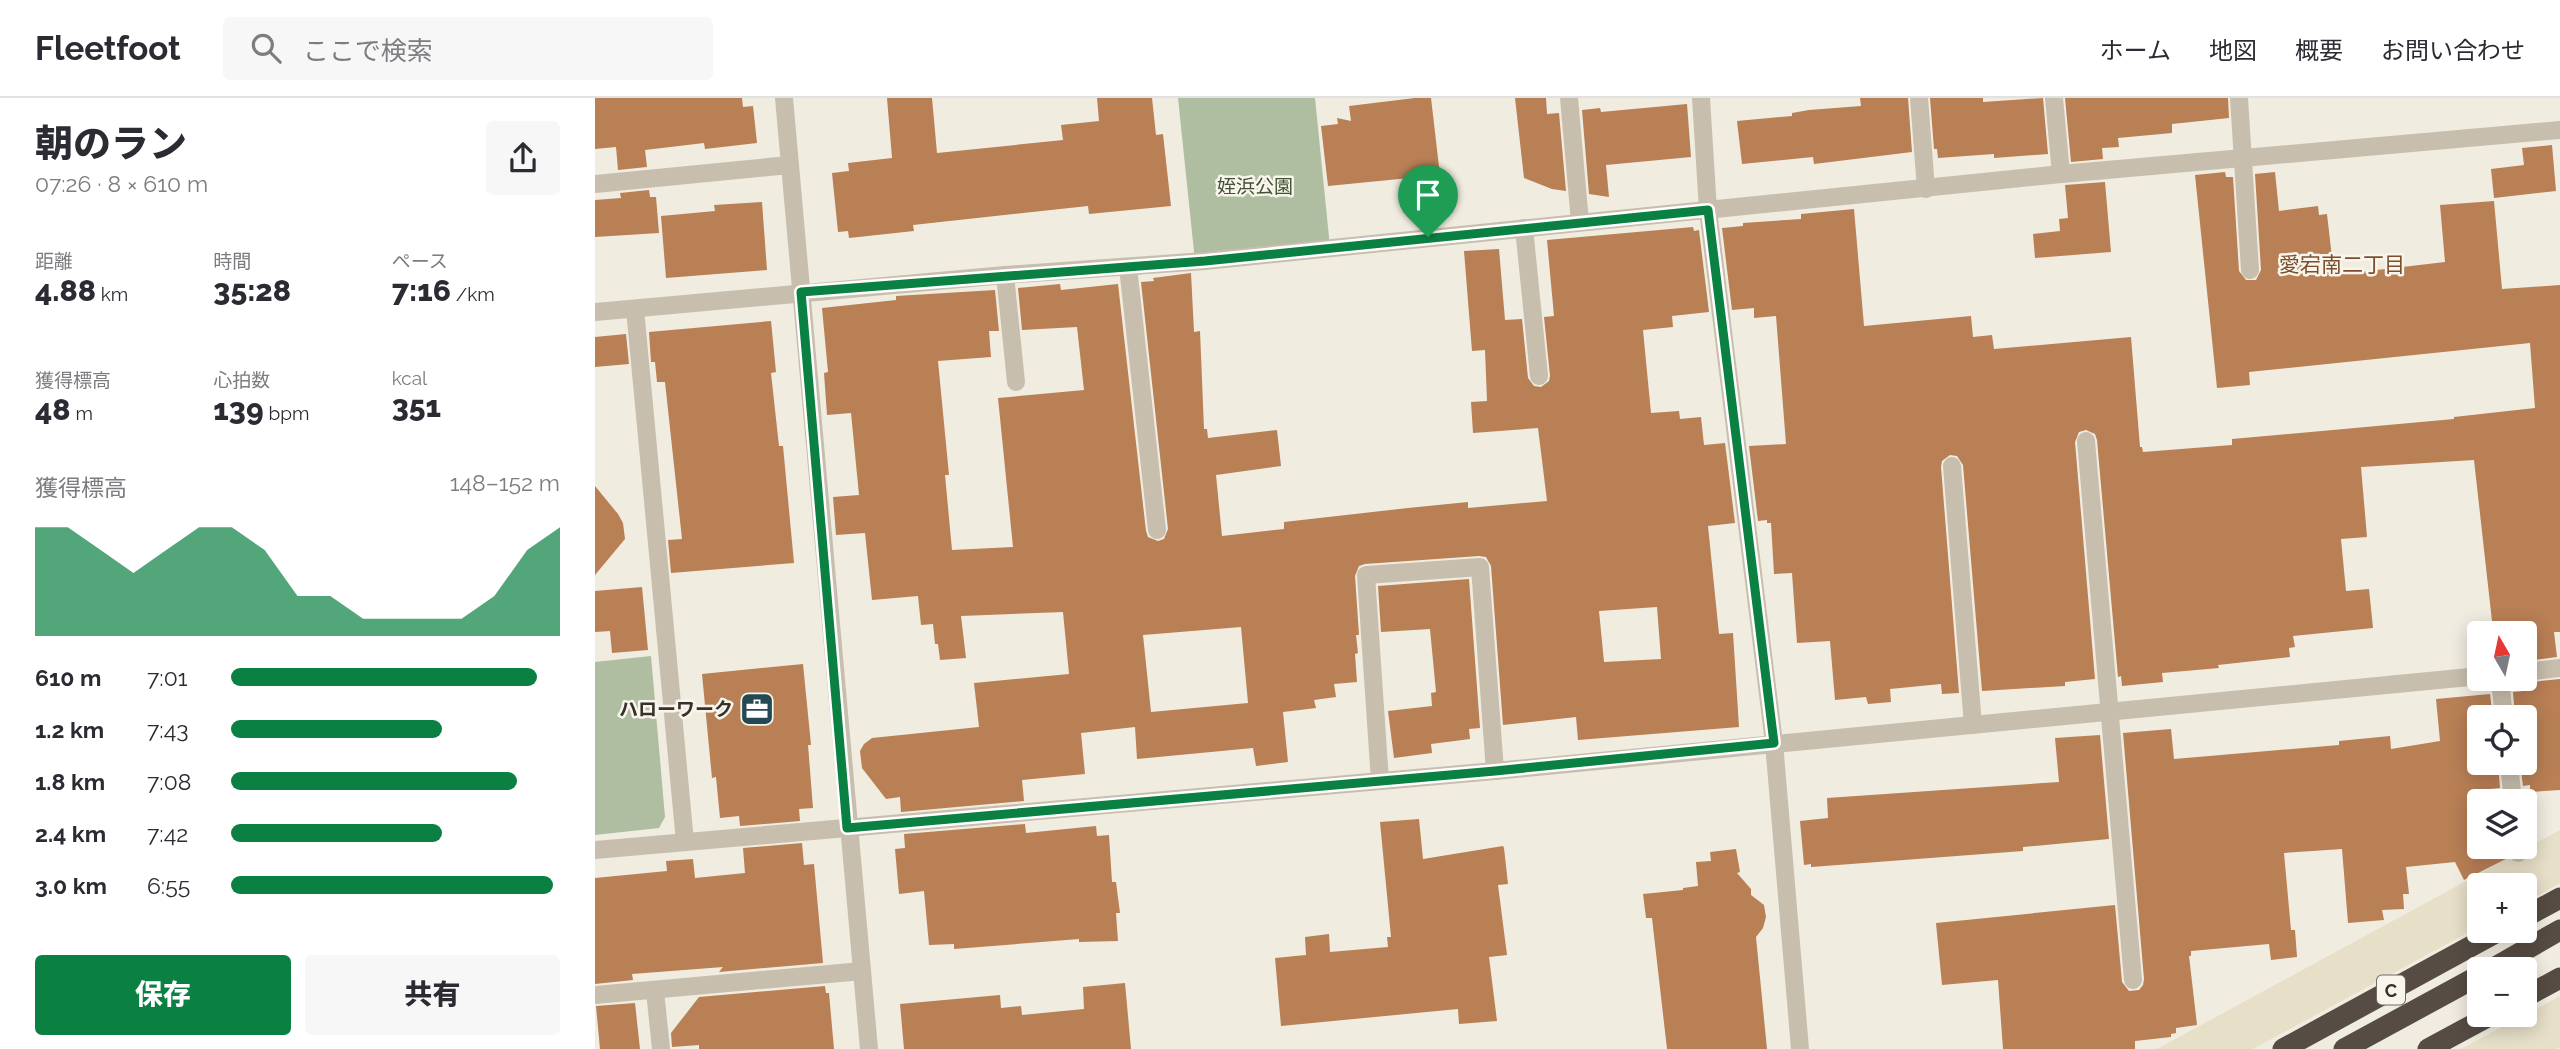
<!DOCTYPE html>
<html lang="ja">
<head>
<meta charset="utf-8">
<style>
	:root { --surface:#fff; --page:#f7f7f7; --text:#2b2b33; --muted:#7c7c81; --line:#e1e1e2; --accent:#0b8043 }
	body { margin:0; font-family:Raleway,"Noto Sans JP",sans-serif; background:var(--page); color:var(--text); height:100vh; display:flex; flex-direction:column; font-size:26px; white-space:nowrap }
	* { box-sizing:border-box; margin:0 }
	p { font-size:23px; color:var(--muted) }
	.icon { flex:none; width:38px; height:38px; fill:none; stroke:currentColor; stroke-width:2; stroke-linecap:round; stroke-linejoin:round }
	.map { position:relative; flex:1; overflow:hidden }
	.sheet { display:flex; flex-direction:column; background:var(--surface); width:595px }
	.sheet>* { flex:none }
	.needle { width:46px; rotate:351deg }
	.fabs { position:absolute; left:1872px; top:523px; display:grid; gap:14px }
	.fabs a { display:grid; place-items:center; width:70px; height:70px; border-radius:7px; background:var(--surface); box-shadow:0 4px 18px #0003; font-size:35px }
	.pin { position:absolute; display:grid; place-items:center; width:60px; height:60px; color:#fff; margin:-72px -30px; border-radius:50% 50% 50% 0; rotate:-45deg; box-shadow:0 0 7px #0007 }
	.pin .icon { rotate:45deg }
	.round { display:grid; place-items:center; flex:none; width:74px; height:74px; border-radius:7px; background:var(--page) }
	.overview { display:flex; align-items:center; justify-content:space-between; height:119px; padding:0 35px }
	h1 { font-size:38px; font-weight:800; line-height:52px }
	.metrics { display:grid; grid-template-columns:repeat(3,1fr); gap:10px; height:119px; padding:7px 35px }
	.metrics div { display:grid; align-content:center }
	.metrics b { font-size:30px; font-weight:800 }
	.metrics small { font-size:19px; font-weight:400 }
	.metrics p { font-size:19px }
	.chart { height:196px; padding:14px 35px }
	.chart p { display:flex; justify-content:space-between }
	.chart svg { width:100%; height:126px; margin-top:7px; fill:var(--accent); opacity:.7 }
	.cta { display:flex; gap:14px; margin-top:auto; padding:14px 35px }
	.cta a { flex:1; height:80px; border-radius:7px; background:var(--accent); color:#fff; font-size:28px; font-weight:800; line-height:80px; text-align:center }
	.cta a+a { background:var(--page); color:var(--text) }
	ul { padding:0 35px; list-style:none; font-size:23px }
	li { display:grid; grid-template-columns:112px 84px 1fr; align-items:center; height:52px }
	li i { height:18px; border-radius:9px; background:var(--accent) }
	header { display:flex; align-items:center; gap:42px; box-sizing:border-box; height:98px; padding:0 35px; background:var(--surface); border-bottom:2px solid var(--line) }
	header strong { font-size:33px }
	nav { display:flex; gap:38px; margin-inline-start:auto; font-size:24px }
	.search { width:490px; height:63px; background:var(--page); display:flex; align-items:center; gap:18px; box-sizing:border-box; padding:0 24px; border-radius:7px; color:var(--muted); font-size:26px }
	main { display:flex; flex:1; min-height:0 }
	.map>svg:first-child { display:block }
	.green { fill:#afbea1 }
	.plaza { fill:#e7dfc8 }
	.building { fill:#b97f55; fill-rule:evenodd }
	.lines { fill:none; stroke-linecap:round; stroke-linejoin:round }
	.service { stroke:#c8bead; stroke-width:18 }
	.minor { stroke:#c8bead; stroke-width:18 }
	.motorway { stroke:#564c43; stroke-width:21 }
	.route-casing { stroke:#fff; stroke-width:14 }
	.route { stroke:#0b8043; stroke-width:9 }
	.labels { text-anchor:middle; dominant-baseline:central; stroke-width:5; stroke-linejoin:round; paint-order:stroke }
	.shield { fill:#f8f5ec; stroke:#716b65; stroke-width:2 }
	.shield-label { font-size:18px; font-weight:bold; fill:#37302b }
	.park-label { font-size:19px; fill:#405231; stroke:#f8f5ec }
	.poi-label { font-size:19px; font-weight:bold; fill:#37302b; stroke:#f8f5ec; text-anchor:end }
	.neighbourhood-label { font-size:21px; fill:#7d4e2c; stroke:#f8f5ec }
</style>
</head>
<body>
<header>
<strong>Fleetfoot</strong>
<div class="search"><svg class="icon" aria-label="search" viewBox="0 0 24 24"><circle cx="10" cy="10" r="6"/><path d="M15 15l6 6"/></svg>ここで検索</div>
<nav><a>ホーム</a><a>地図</a><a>概要</a><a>お問い合わせ</a></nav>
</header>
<main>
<section class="sheet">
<div class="overview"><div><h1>朝のラン</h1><p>07:26 · 8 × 610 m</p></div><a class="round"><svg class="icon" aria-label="share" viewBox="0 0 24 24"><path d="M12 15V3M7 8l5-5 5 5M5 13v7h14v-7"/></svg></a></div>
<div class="metrics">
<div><p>距離</p><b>4.88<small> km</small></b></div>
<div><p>時間</p><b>35:28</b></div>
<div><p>ペース</p><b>7:16<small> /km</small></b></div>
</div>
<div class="metrics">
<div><p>獲得標高</p><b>48<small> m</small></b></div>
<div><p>心拍数</p><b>139<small> bpm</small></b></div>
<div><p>kcal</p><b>351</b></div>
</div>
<div class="chart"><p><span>獲得標高</span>148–152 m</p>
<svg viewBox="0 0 160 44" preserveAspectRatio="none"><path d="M0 44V6L10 6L20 14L30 22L40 14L50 6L60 6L70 14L80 30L90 30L100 38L110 38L120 38L130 38L140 30L150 14L160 6V44z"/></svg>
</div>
<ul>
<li><b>610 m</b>7:01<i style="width:93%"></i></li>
<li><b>1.2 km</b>7:43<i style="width:64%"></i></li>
<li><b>1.8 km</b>7:08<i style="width:87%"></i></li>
<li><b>2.4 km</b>7:42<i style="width:64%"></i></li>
<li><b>3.0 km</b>6:55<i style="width:98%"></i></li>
</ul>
<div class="cta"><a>保存</a><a>共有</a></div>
</section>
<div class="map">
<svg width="1965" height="951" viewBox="0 0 1965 951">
	<rect width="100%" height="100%" fill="#f0ece0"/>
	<g class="green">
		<polygon points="583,0 720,0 735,149 600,163"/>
		<polygon points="56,558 70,719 64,730 0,737 0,564"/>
	</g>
	<g class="plaza">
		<polygon points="1965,732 1965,785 1936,801 1930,804 1930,788 1885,788 1885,828 1658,951 1562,951"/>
		<polygon points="1965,898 1965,949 1961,951 1866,951"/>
	</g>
	<g class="building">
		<polygon points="0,0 147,0 148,9 158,8 162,45 110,51 109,45 50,52 52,69 23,72 21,49 0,51"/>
		<polygon points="292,0 337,0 342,55 468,42 466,27 504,23 502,0 557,0 561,37 568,36 576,108 494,116 493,108 318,127 319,133 254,140 253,133 243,134 237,75 254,73 253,65 297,60"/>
		<polygon points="820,0 836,0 845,77 733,88 726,28 743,26 742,20 756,23 754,8"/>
		<polygon points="920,0 951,0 952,16 964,15 971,93 957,91 929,80"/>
		<polygon points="1265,0 1313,0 1317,54 1219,66 1218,59 1147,66 1142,23 1197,18 1197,15 1214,12 1266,8"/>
		<polygon points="1335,0 1388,0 1388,4 1448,0 1453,56 1399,60 1399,56 1343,60 1342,51 1339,51"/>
		<polygon points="1470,0 1633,0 1634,20 1577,26 1577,35 1523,40 1524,49 1507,50 1508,61 1476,64"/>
		<polygon points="1092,6 1096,59 1011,67 1014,99 994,96 987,12 1005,10 1006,14"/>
		<polygon points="1957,47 1961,93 1899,100 1896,71 1929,67 1927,50"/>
		<polygon points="1630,74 1631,79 1638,79 1644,173 1651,182 1661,182 1666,172 1660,76 1680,74 1684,113 1723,108 1724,117 1732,116 1739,177 1850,164 1845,107 1899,103 1907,191 1965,187 1965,534 1959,534 1962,559 1930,563 1930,536 1917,536 1916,529 1898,532 1879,362 1766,369 1772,439 1746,441 1751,493 1774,491 1778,530 1698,538 1700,549 1694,550 1695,559 1623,567 1624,570 1567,575 1568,584 1527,588 1526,578 1523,579 1502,342 1500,336 1491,332 1484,334 1480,344 1500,581 1470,584 1470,588 1387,593 1368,367 1362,358 1355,357 1347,363 1346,369 1364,595 1347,596 1346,586 1295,591 1296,604 1273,606 1271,599 1240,602 1235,543 1202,545 1197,475 1179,476 1176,425 1172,425 1172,422 1163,423 1154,348 1191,346 1181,218 1159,220 1159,210 1137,212 1127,130 1148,128 1148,125 1206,121 1206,116 1259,111 1269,228 1376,218 1378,239 1397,237 1399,251 1536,239 1545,349 1547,349 1548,354 1637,347 1637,341 1859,321 1859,319 1940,310 1935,245 1654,274 1655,287 1622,290 1600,77"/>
		<polygon points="1510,84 1516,154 1440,160 1438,136 1465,133 1464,121 1473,120 1470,87"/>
		<polygon points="54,92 55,99 61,99 64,135 0,139 0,102 26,100 25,95"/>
		<polygon points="167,104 172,172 71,180 66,118 120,113 119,107"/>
		<path d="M1098 129 1099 133 1104 132 1114 214 1077 218 1078 229 1048 232 1056 315 1084 313 1085 321 1106 319 1109 347 1130 345 1140 425 1113 428 1124 536 1138 535 1144 629 983 642 981 619 908 627 896 468 891 459 884 458 770 466 764 468 760 478 764 537H761L763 555 760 556 762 584 739 586 741 599 719 602 721 610 688 614 693 664 661 668 658 650 542 661 540 629 486 635 490 676 427 682 429 703 306 714 305 699 291 701 267 670 265 653 269 646 277 640 384 629 379 585 474 576 468 514 366 518 371 560 345 562 343 546H340L338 526 326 527 323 498 277 502 270 435 241 437 238 399 264 397 256 315 232 317 229 275 233 274 227 210 301 202V198L400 192 404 233H394L396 259 343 263 354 377H350L357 452 418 449 403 300 489 292 482 229 427 232 423 190 465 186 466 192 523 186 551 433 553 439 563 443 569 441 573 431 546 184 559 183 558 180 596 175 599 234 605 233 609 331H612L613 340 682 332 686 368 621 377 627 438 689 431V424L813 410 873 404V410L952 403 943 330 878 335 876 304 892 303 890 252 877 253 869 153 904 151 910 222 927 221 933 280 939 288 946 289 954 283 955 278 949 219 959 218 952 142ZM1062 509 1066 561 1009 564 1004 513ZM646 529 653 605 556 614 548 537Z"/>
		<polygon points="176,223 181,274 176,275 184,348 188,348 199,465 76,475 73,442 87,441 70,284 62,284 60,264 56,264 54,234"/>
		<polygon points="31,236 34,266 0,269 0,239"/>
		<polygon points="0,388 23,416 28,425 30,441 0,477"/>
		<polygon points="874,481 885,630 874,631 875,641 836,646 837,655 799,660 793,613 837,608 836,595 841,594 835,531 786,534 783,488"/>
		<polygon points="47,489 53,552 17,555 15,533 0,534 0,493"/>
		<polygon points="208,566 216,647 213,647 218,710 204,711 205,723 145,728 144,718 125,720 121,679 117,680 107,576"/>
		<polygon points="1965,581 1965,692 1935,694 1935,687 1928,688 1925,665 1930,665 1930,620 1920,620 1918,594 1928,593 1927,585"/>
		<polygon points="1895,596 1898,620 1885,620 1885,665 1903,665 1905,690 1885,692 1885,749 1911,749 1913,760 1869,782 1860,764 1811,769 1814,796 1808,796 1809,811 1787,812 1789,822 1753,825 1747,751 1689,755 1696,832 1700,832 1702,859 1676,862 1674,846 1596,853 1596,858 1594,858 1602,927 1581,930 1581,935 1576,936 1576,939 1540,943 1540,951 1408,951 1403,882 1347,887 1341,825 1520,807 1527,884 1534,893 1544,892 1548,887 1549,881 1528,635 1576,631 1579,661 1744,647 1744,643 1795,638 1796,651 1845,643 1841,601"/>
		<polygon points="1505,637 1514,741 1428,749 1428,753 1216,769 1216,766 1209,767 1205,723 1233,720 1232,700 1464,684 1460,640"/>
		<polygon points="824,721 828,761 908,748 909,750 913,786 903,787 912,857 894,859 902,923 864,926 863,911 686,928 680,860 711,857 710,839 734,836 735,854 793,849 792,839 796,839 785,724"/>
		<polygon points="430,726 431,735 501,728 502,738 514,737 517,784 521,784 525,815 521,815 523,843 484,844 484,841 359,851 359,846 334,847 329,793 304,796 300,751 310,750 309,736"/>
		<polygon points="207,745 209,767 219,766 228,865 124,874 128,869 37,876 38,882 0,886 0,780 72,773 71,763 98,761 100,780 150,775 148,750"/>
		<polygon points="1141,751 1145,774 1142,775 1156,791 1156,797 1169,807 1171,819 1168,830 1161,839 1172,951 1072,951 1057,820 1051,820 1048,796 1088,792 1088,790 1103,788 1101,764 1116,763 1115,754"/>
		<polygon points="530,885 536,951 309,951 305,906 405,897 406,910 426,908 427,917 489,911 488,889"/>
		<polygon points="230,888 231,895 234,895 239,951 104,951 104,947 77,949 76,935 104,899"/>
		<polygon points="40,905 45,951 5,951 1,908"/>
	</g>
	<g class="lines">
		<polyline class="service" points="410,177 421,284"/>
		<g class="minor">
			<polyline points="189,0 274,951"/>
			<polyline points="974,0 985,124"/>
			<polyline points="1106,0 1113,112 1179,645 1205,951"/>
			<polyline points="1324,0 1331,91"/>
			<polyline points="1459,0 1466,76"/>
			<polyline points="1644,0 1655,172"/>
			<polyline points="0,86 194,67"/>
			<polyline points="929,130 944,278"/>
			<polyline points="533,169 562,432"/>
			<polyline points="40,211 90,744"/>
			<polyline points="0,214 410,177 610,163 1466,76 1965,32"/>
			<polyline points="1491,343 1538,882"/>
			<polyline points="1357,368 1378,627"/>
			<polyline points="1930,574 1965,570"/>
			<polyline points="1905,581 1909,620"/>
			<polyline points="1914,665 1918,704"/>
			<polyline points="785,683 771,477 885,469 900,673"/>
			<polyline points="1922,749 1923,755"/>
			<polyline points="0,752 900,673 1885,578"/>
			<polyline points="60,893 66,951"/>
			<polyline points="0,897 267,873"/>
		</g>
		<g class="motorway">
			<polyline points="1930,819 1965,800"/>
			<polyline points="1895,872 1965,832"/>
			<polyline points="1930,899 1965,880"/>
			<polyline points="1688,951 1904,833"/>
			<polyline points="1749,951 1885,877"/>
			<polyline points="1833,951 1896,917"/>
		</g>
	</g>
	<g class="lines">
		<g class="route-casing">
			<polygon id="route" points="1113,112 1179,645 900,673 252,730 206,194 610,163"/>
		</g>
		<use href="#route" class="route"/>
	</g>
	<defs>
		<g id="office-square" transform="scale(1.75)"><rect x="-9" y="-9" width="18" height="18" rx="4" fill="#244854" stroke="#f8f5ec"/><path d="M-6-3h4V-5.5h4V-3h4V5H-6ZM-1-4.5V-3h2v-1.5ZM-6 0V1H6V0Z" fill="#fff"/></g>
	</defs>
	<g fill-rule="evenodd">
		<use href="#office-square" x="162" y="611"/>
	</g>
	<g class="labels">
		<rect class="shield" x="1782" y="877.5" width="28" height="29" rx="5"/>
		<g class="shield-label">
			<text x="1796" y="892">C</text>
		</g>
		<g class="park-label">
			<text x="660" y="88">姪浜公園</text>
		</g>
		<g class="poi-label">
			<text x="138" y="611">ハローワーク</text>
		</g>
		<g class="neighbourhood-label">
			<text x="1747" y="166">愛宕南二丁目</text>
		</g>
	</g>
</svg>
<div class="fabs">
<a><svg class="needle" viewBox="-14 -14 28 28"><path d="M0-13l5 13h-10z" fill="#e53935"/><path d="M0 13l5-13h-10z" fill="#7c7c81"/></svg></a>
<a><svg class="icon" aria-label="locate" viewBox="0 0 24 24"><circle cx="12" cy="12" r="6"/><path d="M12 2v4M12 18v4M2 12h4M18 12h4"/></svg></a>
<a><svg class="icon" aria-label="layers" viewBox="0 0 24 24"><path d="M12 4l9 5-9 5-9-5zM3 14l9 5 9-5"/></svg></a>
<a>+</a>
<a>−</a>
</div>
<div class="pin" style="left:833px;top:139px;background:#1e9e55"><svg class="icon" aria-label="arrive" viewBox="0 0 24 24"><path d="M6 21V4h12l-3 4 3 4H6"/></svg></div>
</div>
</main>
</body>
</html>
